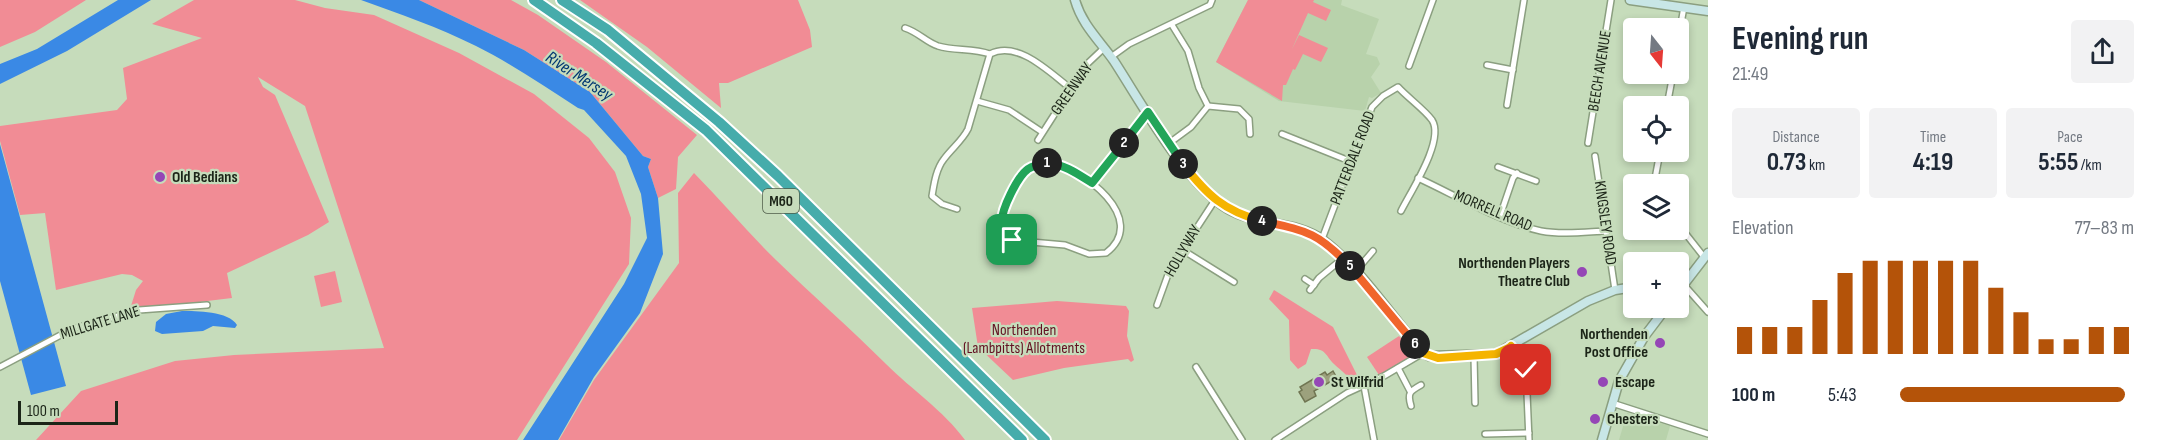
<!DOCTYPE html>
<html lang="en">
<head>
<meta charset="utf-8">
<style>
	:root { --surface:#fff; --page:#f2f2f3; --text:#1f2937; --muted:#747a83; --accent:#b45309 }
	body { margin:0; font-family:"Sofia Sans Condensed",sans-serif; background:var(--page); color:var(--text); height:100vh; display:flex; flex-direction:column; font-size:22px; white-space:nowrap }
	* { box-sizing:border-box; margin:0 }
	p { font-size:20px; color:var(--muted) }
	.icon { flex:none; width:33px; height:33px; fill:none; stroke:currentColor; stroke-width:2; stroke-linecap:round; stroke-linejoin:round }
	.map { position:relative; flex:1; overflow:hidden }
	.drawer { display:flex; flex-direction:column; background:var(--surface); width:450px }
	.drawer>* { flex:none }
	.needle { width:39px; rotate:163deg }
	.controls { position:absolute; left:1623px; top:18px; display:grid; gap:12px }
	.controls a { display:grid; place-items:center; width:66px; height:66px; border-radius:6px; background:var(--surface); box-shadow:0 3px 9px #0003; font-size:30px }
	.scale { position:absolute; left:18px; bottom:15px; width:100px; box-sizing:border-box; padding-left:6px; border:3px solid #1c2518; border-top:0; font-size:16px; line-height:21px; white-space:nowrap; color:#1c2518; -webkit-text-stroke:4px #c6dcbb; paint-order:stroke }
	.pin { position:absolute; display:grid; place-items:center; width:51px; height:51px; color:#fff; margin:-26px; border-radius:12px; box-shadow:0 3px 9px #0006 }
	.km { position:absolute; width:30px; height:30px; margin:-15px; border-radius:50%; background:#222; color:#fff; font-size:16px; line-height:30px; text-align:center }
	.round { display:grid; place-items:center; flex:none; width:63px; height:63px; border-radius:6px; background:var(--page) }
	.head { display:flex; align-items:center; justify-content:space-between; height:102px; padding:0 24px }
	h1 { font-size:33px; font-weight:700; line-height:45px }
	.stats { display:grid; grid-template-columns:repeat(3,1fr); gap:9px; height:102px; padding:6px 24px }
	.stats div { display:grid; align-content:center; border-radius:6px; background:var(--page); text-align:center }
	.stats b { font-size:26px; font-weight:700 }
	.stats small { font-size:16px; font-weight:400 }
	.stats p { font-size:16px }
	.chart { height:168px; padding:12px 24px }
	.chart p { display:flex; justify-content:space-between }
	.chart svg { width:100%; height:108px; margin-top:6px; stroke:var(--accent); stroke-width:6 }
	ul { padding:0 24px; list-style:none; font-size:20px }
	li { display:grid; grid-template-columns:96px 72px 1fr; align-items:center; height:45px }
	li i { height:15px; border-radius:8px; background:var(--accent) }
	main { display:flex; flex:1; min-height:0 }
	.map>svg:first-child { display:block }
	.built { fill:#b8d2ab }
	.green { fill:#f18c95 }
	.water { fill:#3a89e5 }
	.building { fill:#9ca17d; stroke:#707552; stroke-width:1.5 }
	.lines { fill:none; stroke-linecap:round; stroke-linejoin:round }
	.street-casing { stroke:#8b9f80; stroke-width:8 }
	.secondary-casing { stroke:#8b9f80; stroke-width:11 }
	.highway-casing { stroke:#fff; stroke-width:14 }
	.street { stroke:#fff; stroke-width:5 }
	.secondary { stroke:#c8e6e6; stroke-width:8 }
	.highway { stroke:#46acab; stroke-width:10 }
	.split-1-casing { stroke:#fff; stroke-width:12 }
	.split-2-casing { stroke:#fff; stroke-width:12 }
	.split-3-casing { stroke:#fff; stroke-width:12 }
	.split-4-casing { stroke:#fff; stroke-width:12 }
	.split-5-casing { stroke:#fff; stroke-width:12 }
	.split-6-casing { stroke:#fff; stroke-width:12 }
	.split-7-casing { stroke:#fff; stroke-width:12 }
	.split-8-casing { stroke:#fff; stroke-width:12 }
	.split-1 { stroke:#22a559; stroke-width:8 }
	.split-2 { stroke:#22a559; stroke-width:8 }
	.split-3 { stroke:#22a559; stroke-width:8 }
	.split-4 { stroke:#f5b400; stroke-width:8 }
	.split-5 { stroke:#f0652b; stroke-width:8 }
	.split-6 { stroke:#f0652b; stroke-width:8 }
	.split-7 { stroke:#f5b400; stroke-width:8 }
	.split-8 { stroke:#f5b400; stroke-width:8 }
	.poi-dot { fill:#9546b6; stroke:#c6dcbb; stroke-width:2 }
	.labels { text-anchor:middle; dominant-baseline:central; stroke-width:4.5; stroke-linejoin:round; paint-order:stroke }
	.shield { fill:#c6dcbb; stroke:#4f5c49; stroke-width:1.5 }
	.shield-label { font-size:15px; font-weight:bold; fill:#1c2518 }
	.street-label { font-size:16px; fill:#1c2518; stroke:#c6dcbb }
	.poi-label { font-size:16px; font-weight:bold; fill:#1c2518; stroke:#c6dcbb; text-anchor:start }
	.park-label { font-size:16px; fill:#631122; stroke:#c6dcbb }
	.water-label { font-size:18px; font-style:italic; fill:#003771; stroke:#c6dcbb }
</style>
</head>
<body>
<main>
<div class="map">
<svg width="1708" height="440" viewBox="0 0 1708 440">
	<rect width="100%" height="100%" fill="#c6dcbb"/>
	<g class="built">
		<polygon points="1248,0 1342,0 1341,5 1379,19 1366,54 1377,57 1380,64 1371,77 1381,93 1372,98 1369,97 1365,111 1279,101 1216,62"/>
		<polygon points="1627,413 1670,426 1666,440 1619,440"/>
	</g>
	<g class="green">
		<polygon points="0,0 86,0 35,32 0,47"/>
		<polygon points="194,0 295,0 325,8 374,15 459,53 534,94 589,138 615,172 631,218 629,264 517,440 36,440 81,391 175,361 234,355 384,348 305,106 258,77 263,87 275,95 329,222 308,235 227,273 232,298 149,308 131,306 136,290 143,281 132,275 122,274 56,290 45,213 20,215 0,141 0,126 117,110 127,99 123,68 202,38 152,24"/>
		<polygon points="419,0 511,0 538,15 606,62 697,135 678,157 676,189 658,198 648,167 651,159 643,156 590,92 524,50"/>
		<polygon points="580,0 798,0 810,30 812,47 728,83 719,83 721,108 647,47"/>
		<polygon points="1248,0 1314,0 1313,2 1331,10 1326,21 1308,13 1292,49 1299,35 1328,48 1321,62 1303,54 1295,70 1293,69 1286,85 1283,85 1282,101 1216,62"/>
		<path d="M694 173C722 201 747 232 776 260 812 295 850 328 886 364 912 390 943 410 965 440H559L594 380 679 263 678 193Z"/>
		<polygon points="335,271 342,302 321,307 314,276"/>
		<path d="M1274 290 1333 327 1360 381 1353 385C1348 374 1342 372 1334 364 1325 355 1326 348 1311 349L1306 364 1298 369 1290 360 1289 320 1269 299Z"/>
		<polygon points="1057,301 1126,306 1129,311 1127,336 1134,360 1131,362 1128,359 1064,368 1013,380 978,347 972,308"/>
		<polygon points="1399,336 1416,355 1379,375 1367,357"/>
	</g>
	<g class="water">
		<polygon points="118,0 151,0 67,51 0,84 0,64 37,49"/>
		<path d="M361 0H419L524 50 590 92 643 156 651 159 648 167 658 198 663 254 640 313 594 377 558 440H523L624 284 647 238 641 194 626 156 584 110 578 108C544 86 512 64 476 46 438 27 400 14 361 0Z"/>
		<polygon points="0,144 66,386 31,395 0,281"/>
		<path d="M182 311C196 311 229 311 237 325L235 328 213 326 203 331 162 334 155 331 156 322 166 314Z"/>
	</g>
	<polygon class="building" points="1333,371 1337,378 1314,391 1316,396 1305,402 1299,392 1302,390 1300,387 1325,372 1327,375"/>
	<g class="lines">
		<g class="street-casing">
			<g id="street">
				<polyline points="1172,25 1188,51 1199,88 1208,106"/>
				<path d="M905 28C918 32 926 42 938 46 955 51 972 48 990 54"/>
				<polyline points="1678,40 1684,7"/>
				<polyline points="1111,57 1129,44 1210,5 1212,0"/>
				<polyline points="1487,65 1513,70"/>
				<polyline points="1409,66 1433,0"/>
				<polyline points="977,101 1009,110 1042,132"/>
				<polyline points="1507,105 1524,0"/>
				<polyline points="1667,106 1673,74"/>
				<polyline points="1282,134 1352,162"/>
				<polyline points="1038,140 1086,65 1104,48"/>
				<polyline points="1588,143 1611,0"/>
				<polyline points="1168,144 1191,127 1208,106 1239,109 1249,119 1250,134"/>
				<polyline points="1595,156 1615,290"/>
				<path d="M1048 163C1083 167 1150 219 1106 253L1089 254 1065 245 1020 241 1008 236 1001 221C1006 195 1019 167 1048 163Z"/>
				<polyline points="1498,167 1536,181"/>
				<path d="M1418 178C1455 195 1502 223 1541 231 1562 235 1585 232 1606 231"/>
				<polyline points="1092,183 1148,112"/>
				<polyline points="1654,184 1660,152"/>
				<path d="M957 209 942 204 932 196C934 184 936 169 944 159 952 148 962 141 968 129L990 54C1018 40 1049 72 1070 88"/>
				<polyline points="1500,216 1513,178 1517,173"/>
				<polyline points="1678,224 1704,257"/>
				<path d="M1322 239 1372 107 1383 96 1398 87C1407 97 1425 110 1432 120 1445 140 1411 191 1401 211"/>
				<polyline points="1181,249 1234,282"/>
				<polyline points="1355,272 1373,251"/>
				<polyline points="1305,279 1314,285"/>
				<polyline points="1684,285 1708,312"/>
				<polyline points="1310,290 1319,278 1342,259"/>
				<polyline points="1157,305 1170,269 1215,200"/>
				<polyline points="1511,346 1526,370 1529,440"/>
				<polyline points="1474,356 1475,403"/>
				<polyline points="0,367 72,329 139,310 207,305"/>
				<polyline points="1196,367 1242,440"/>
				<polyline points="1398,368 1410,391"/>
				<polyline points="1364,386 1374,440"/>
				<polyline points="1612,403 1708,434"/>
				<path d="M1411 406C1407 393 1410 391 1421 385"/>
				<polyline points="1485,434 1529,433"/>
				<polyline points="1275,440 1347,393 1384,376 1423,353"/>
			</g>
		</g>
		<g class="secondary-casing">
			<g id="secondary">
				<path d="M1075 0C1082 25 1100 41 1114 61 1142 104 1185 183 1228 209 1257 226 1295 220 1323 240 1361 269 1392 317 1423 353L1429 356 1496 354 1588 301 1615 290 1634 287"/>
				<polyline points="1630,0 1708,11"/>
				<polyline points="1678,292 1708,253"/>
				<polyline points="1602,440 1619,381 1644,337 1666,308"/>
			</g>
		</g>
		<g class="highway-casing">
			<g id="highway">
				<polyline points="534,0 596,43 706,130 1022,440"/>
				<polyline points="562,0 608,30 719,122 778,176 1045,440"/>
			</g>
		</g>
		<use href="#street" class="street"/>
		<use href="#secondary" class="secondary"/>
		<use href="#highway" class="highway"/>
	</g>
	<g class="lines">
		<g class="split-1-casing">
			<path id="split-1" d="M1012 240C1007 235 1003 230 1002 224 1000 211 1018 176 1028 169 1034 165 1040 164 1047 163"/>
		</g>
		<g class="split-2-casing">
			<path id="split-2" d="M1047 163C1064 164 1078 174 1092 183L1124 143"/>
		</g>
		<g class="split-3-casing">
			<polyline id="split-3" points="1124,143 1148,112 1183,164"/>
		</g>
		<g class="split-4-casing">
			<path id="split-4" d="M1183 164C1207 195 1224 211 1262 221"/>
		</g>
		<g class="split-5-casing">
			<path id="split-5" d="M1262 221C1307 231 1317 232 1350 266"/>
		</g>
		<g class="split-6-casing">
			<polyline id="split-6" points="1350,266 1415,344"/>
		</g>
		<g class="split-7-casing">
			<polyline id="split-7" points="1415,344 1423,353 1438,358 1496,354 1509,348"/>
		</g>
		<g class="split-8-casing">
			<polyline id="split-8" points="1509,348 1511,346 1526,370"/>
		</g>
		<use href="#split-1" class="split-1"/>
		<use href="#split-2" class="split-2"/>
		<use href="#split-3" class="split-3"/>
		<use href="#split-4" class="split-4"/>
		<use href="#split-5" class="split-5"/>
		<use href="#split-6" class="split-6"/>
		<use href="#split-7" class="split-7"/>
		<use href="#split-8" class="split-8"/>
	</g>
	<g class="poi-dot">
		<circle cx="160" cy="177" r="6"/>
		<circle cx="1582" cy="272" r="6"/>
		<circle cx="1660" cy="343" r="6"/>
		<circle cx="1319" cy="382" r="6"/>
		<circle cx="1603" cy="382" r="6"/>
		<circle cx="1595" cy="419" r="6"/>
	</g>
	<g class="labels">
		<rect class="shield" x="763" y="189" width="36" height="24" rx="4.5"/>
		<g class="shield-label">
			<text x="781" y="201">M60</text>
		</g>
		<g class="street-label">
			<text transform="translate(1600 71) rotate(-81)">BEECH AVENUE</text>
			<text transform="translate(1072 89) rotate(-55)">GREENWAY</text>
			<text transform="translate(1353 158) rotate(-69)">PATTERDALE ROAD</text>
			<text transform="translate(1493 211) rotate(23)">MORRELL ROAD</text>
			<text transform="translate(1605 223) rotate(82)">KINGSLEY ROAD</text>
			<text transform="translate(1183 251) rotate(-60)">HOLLYWAY</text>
			<text transform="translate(100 323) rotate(-17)">MILLGATE LANE</text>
		</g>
		<g class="poi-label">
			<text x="172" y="177">Old Bedians</text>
			<text x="1570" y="263" text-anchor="end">Northenden Players<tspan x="1570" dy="18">Theatre Club</tspan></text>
			<text x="1648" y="334" text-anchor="end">Northenden<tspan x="1648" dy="18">Post Office</tspan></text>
			<text x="1331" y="382">St Wilfrid</text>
			<text x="1615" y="382">Escape</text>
			<text x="1607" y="419">Chesters</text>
		</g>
		<g class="park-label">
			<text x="1024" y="330">Northenden<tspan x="1024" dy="18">(Lambpitts) Allotments</tspan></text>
		</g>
		<g class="water-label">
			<text transform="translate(579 76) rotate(33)">River Mersey</text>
		</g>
	</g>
</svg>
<div class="controls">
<a><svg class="needle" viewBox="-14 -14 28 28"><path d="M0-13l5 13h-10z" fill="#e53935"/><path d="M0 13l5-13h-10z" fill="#747a83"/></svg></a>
<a><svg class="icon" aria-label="locate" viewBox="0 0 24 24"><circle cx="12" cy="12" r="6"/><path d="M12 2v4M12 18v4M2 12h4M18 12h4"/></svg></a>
<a><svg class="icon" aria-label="layers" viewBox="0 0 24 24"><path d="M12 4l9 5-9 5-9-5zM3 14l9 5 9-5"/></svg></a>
<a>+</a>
</div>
<div class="scale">100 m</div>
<div class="pin" style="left:1012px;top:240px;background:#1e9e55"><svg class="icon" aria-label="arrive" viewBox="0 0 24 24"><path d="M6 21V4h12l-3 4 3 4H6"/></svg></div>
<div class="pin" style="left:1526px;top:370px;background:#d93025"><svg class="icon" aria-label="check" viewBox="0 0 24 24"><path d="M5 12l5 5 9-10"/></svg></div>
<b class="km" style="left:1047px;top:163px">1</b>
<b class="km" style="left:1124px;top:143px">2</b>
<b class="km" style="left:1183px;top:164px">3</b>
<b class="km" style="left:1262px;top:221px">4</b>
<b class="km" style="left:1350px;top:266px">5</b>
<b class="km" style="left:1415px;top:344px">6</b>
</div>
<section class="drawer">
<div class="head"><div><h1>Evening run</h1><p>21:49</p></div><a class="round"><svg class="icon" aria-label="share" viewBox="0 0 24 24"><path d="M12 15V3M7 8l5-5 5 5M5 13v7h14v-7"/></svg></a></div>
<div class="stats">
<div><p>Distance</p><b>0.73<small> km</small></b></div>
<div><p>Time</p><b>4:19</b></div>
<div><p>Pace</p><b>5:55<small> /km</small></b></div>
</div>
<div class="chart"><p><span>Elevation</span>77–83 m</p>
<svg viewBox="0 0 160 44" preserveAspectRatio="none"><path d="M5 44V33M15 44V33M25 44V33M35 44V22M45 44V11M55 44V6M65 44V6M75 44V6M85 44V6M95 44V6M105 44V17M115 44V27M125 44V38M135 44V38M145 44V33M155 44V33"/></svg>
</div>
<ul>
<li><b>100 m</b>5:43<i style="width:96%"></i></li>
</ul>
</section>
</main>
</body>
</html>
